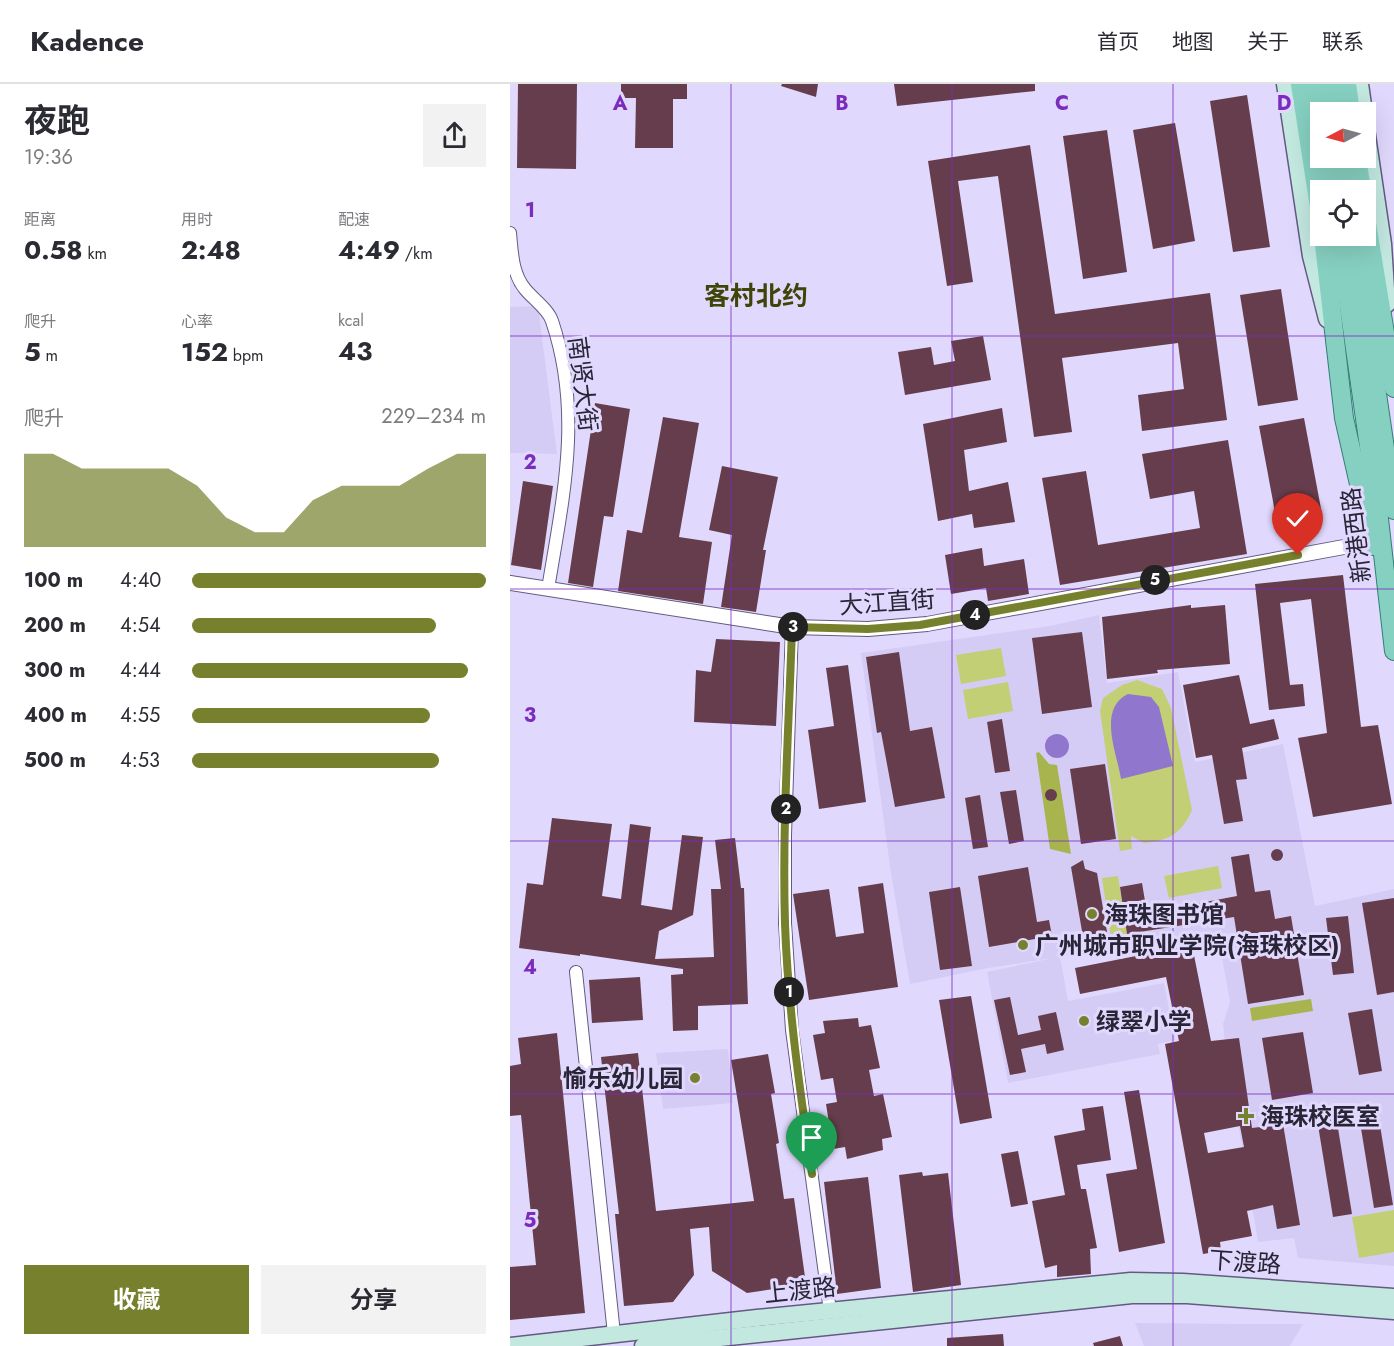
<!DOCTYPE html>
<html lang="zh">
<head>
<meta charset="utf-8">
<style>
	:root { --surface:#fff; --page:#f2f2f3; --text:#2b2b33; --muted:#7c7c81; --line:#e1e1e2; --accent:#77812d }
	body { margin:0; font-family:Jost,"Noto Sans SC",sans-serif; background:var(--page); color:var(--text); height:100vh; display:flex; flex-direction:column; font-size:22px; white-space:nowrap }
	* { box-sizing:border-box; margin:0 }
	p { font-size:20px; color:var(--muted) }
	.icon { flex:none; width:33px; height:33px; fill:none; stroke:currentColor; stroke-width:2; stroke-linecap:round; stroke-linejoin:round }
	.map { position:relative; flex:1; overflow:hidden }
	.drawer { display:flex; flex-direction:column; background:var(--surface); width:510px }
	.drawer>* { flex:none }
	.needle { width:39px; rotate:264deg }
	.buttons { position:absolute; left:800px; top:18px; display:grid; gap:12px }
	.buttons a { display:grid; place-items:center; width:66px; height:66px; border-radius:0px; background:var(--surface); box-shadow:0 6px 24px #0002; font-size:30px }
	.pin { position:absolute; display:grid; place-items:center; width:51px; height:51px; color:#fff; margin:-62px -26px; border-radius:50% 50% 50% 0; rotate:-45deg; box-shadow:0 0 6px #0007 }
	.pin .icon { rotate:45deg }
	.km { position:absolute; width:30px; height:30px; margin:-15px; border-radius:50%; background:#222; color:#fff; font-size:16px; line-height:30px; text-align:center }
	.round { display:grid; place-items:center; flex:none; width:63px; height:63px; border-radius:0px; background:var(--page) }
	.overview { display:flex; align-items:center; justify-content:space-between; height:102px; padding:0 24px }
	h1 { font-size:33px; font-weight:700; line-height:45px }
	.metrics { display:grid; grid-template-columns:repeat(3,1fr); gap:9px; height:102px; padding:6px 24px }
	.metrics div { display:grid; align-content:center }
	.metrics b { font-size:26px; font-weight:700 }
	.metrics small { font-size:16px; font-weight:400 }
	.metrics p { font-size:16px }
	.chart { height:168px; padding:12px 24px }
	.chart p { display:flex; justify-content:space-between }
	.chart svg { width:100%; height:108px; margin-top:6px; fill:var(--accent); opacity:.7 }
	.primary-button { display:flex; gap:12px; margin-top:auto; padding:12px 24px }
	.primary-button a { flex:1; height:69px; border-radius:0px; background:var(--accent); color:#fff; font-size:24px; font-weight:700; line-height:69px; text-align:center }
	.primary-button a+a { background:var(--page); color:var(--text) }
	ul { padding:0 24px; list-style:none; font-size:20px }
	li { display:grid; grid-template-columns:96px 72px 1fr; align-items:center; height:45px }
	li i { height:15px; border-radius:8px; background:var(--accent) }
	header { display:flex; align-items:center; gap:36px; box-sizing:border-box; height:84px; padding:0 30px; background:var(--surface); border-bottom:2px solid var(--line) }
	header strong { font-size:28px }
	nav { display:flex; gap:33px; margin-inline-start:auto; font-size:21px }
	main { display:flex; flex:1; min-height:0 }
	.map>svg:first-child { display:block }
	.built { fill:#d5ccf5 }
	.green { fill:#c2cf74 }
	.forest { fill:#a8b54f }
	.water { fill:#9077cd }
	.building { fill:#663d4c; fill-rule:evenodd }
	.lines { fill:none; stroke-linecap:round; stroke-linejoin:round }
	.minor-casing { stroke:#645a81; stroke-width:14 }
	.tertiary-casing { stroke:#645a81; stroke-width:16 }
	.secondary-casing { stroke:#645a81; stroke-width:19 }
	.primary-casing { stroke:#318075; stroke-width:20 }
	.minor { stroke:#fff; stroke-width:12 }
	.tertiary { stroke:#fff; stroke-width:14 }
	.secondary { stroke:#c2e8e0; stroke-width:16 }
	.primary { stroke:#86d0c1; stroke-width:18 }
	.route-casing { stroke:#fff; stroke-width:12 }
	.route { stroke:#77812d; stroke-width:8 }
	.grid { fill:none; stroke:#7b2cbf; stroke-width:1.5; stroke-opacity:0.55 }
	.poi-dot { fill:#77812d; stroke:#e1d9fd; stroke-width:2 }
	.labels { text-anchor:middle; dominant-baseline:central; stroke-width:6; stroke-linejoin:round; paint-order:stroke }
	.street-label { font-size:24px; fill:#292536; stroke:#e1d9fd }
	.poi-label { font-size:24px; font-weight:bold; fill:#292536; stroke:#e1d9fd; text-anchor:start }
	.neighbourhood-label { font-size:26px; font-weight:bold; fill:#3e4507; stroke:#e1d9fd }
	.grid-label { font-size:20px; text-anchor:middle; font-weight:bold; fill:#7b2cbf; stroke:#e1d9fd; stroke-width:6; stroke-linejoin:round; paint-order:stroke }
</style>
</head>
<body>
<header>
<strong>Kadence</strong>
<nav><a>首页</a><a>地图</a><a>关于</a><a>联系</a></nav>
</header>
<main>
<section class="drawer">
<div class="overview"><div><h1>夜跑</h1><p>19:36</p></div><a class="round"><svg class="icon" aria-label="share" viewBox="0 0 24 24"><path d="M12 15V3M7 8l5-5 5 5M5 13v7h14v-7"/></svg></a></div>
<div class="metrics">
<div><p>距离</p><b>0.58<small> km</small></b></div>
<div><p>用时</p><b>2:48</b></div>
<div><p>配速</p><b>4:49<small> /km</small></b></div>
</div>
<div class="metrics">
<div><p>爬升</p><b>5<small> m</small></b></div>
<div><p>心率</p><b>152<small> bpm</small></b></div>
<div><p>kcal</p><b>43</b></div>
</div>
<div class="chart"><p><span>爬升</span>229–234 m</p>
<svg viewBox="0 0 160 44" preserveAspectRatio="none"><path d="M0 44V6L10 6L20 12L30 12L40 12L50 12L60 19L70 32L80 38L90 38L100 25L110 19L120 19L130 19L140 12L150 6L160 6V44z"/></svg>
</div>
<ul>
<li><b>100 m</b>4:40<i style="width:100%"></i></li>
<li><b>200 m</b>4:54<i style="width:83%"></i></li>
<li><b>300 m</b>4:44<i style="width:94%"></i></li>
<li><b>400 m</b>4:55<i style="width:81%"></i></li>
<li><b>500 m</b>4:53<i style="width:84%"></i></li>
</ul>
<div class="primary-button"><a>收藏</a><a>分享</a></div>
</section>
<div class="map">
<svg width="884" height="1262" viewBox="0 0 884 1262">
	<rect width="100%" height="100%" fill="#e1d9fd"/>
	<g class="built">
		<polygon points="28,222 47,370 0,369 0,223"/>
		<polygon points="589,531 597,599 668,588 685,678 773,660 805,822 884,805 884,1182 788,1174 784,1154 748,1158 716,969 713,940 720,918 708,851 550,873 558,917 654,899 665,956 648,960 650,970 498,999 477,888 543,874 478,884 400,900 381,790 351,569 540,542"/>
		<polygon points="218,965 223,1019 153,1025 146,969"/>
		<polygon points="625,1239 735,1240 793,1240 780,1262 634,1262"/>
	</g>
	<g class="green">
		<polygon points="491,564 496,592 451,600 446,571"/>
		<path d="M627 596 652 605 661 624 682 726C672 749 659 757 634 759L621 752 622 765 610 767 590 627 593 614 612 601Z"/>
		<polygon points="498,598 503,627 458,635 453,606"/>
		<polygon points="708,782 712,804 659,814 654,792"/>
		<polygon points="608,792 617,850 601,853 592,794"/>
		<polygon points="884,1126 884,1168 849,1174 842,1133"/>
	</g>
	<g class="forest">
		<polygon points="529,668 539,680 547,681 561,770 540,765 526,669"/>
		<polygon points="801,915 803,927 742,937 740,924"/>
	</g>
	<g class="water">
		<path d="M618 610 641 613 649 623 663 682 611 695C607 669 587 625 618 610Z"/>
		<circle cx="547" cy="662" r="12"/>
	</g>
	<g class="building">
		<polygon points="8,0 67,0 66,85 7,84"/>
		<polygon points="111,0 177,0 177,15 163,15 163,64 125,64 126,14 111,14"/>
		<polygon points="272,0 308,0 306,13 271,2"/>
		<polygon points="384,0 525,0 525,7 387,22"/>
		<polygon points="737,11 760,163 723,168 700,17"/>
		<polygon points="665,39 685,157 643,165 623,46"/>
		<polygon points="597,46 617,188 573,195 553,52"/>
		<polygon points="520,61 545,230 700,209 717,336 632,347 628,311 674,305 668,259 552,274 562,348 524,353 488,92 448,97 463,198 437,202 418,77"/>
		<polygon points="771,205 788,316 748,322 730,211"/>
		<polygon points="473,252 481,296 395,311 388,268 421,263 424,281 445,277 441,257"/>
		<polygon points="85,319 120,325 103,433 94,432 83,503 58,499"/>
		<polygon points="492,324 497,358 454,366 459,407 498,398 505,438 464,444 462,430 428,437 413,340"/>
		<polygon points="153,333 189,339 169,453 202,458 193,520 108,507 117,446 132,449"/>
		<polygon points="794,334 812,430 767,439 749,342"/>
		<polygon points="718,356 737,470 550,501 532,394 576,387 588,461 690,444 684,407 640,415 632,370"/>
		<polygon points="212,382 268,393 253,466 256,466 246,528 211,523 222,451 199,446"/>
		<polygon points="13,397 43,402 31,486 1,481"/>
		<polygon points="472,464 474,482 514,475 519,510 478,517 476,504 441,510 435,471"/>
		<polygon points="833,491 851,643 868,641 882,720 803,733 788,654 817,649 801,515 770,519 780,601 793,600 795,622 759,626 745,500"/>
		<polygon points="681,521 681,524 715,521 720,580 647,586 648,589 597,595 592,533"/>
		<polygon points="572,548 582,623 532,630 522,554"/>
		<polygon points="206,555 270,558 266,642 184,638 186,586 201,588"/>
		<polygon points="389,568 400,647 422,643 435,714 385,723 371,648 367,649 356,573"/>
		<polygon points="338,581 356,718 309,725 298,646 324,642 316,584"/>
		<polygon points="729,591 740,640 764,635 769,655 732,664 737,695 726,696 733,737 714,740 702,671 686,674 673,601"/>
		<polygon points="492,635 500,687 485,689 477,638"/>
		<polygon points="595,680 606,755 571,760 560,685"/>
		<circle cx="541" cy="711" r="6"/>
		<polygon points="506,706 514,757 499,760 490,708"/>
		<polygon points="470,711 478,763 463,765 455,714"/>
		<polygon points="42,734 102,740 92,812 111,815 120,740 141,743 131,821 162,826 172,751 193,753 183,831 149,847 145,875 204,873 201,805 211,805 205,756 225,754 231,804 234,804 238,920 188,922 188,946 163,947 161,891 173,890 173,885 70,870 70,872 9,864 17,799 33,801"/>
		<circle cx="767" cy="771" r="6"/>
		<polygon points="739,770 745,808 760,806 765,835 781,832 794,911 738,920 724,833 617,850 610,803 632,799 637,829 727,812 721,773"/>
		<polygon points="573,776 575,785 587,789 597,848 573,853 561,783"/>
		<polygon points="518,783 527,838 539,836 542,852 479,863 468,792"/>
		<polygon points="373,799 388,903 299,916 283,810 319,805 326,853 354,849 348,803"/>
		<polygon points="450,803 462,882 430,886 419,808"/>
		<polygon points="884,814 884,908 867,911 852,819"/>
		<polygon points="838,832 844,889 823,891 816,834"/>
		<path d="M682 861 701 957 729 954 742 1044 773 1040 790 1141 767 1145 763 1121 737 1127 742 1152 710 1158 711 1167 693 1170 655 960 669 957 656 893 570 910 565 884ZM730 1042 734 1063 698 1069 694 1049Z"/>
		<polygon points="130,893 133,936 82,939 79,896"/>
		<polygon points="461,912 482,1034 450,1040 429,916"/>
		<polygon points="500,913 508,951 531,946 528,932 546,928 554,966 537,970 535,960 511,965 516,988 500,991 484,916"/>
		<polygon points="862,925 872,987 849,991 838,929"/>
		<polygon points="348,934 349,943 361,941 370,984 359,986 364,1012 373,1010 382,1053 372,1055 373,1066 337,1075 335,1063 323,1065 316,1020 327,1018 323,994 311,996 303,951 315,949 313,937"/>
		<polygon points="793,948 803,1009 762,1016 752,954"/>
		<polygon points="47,949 75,1229 0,1236 0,1183 26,1181 11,1031 0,1032 0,982 11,980 8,954"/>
		<polygon points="128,969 146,1127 244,1117 221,976 258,970 265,1009 261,1010 269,1059 266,1060 274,1115 284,1114 296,1200 237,1209 202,1187 199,1143 180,1145 184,1191 163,1218 114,1222 105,1130 109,1130 91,973"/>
		<polygon points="629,1006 655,1159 609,1168 596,1090 627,1085 614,1008"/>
		<polygon points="593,1022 601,1076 567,1081 571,1105 576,1105 587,1164 580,1165 581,1190 547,1193 547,1181 535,1184 522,1117 555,1111 544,1052 575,1046 572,1025"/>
		<polygon points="867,1023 883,1121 864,1124 848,1026"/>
		<polygon points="826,1032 842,1130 823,1133 807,1035"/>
		<polygon points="508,1067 518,1120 501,1123 491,1070"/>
		<polygon points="412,1088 413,1092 438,1089 451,1201 403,1208 389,1091"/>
		<polygon points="358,1093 371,1204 327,1210 314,1098"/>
		<polygon points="493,1250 494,1262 437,1262 437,1254"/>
		<polygon points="610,1252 613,1262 584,1262 583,1259"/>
	</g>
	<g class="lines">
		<g class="minor-casing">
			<g id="minor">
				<path d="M0 149C2 169 2 189 15 205 23 215 38 225 42 237 73 329 53 413 38 505"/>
				<polyline points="282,543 275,751 275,839 282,946 320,1227"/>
				<polyline points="66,888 104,1250"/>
			</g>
		</g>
		<g class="tertiary-casing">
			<polyline id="tertiary" points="0,499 282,543 358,545 417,540 861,458"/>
		</g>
		<g class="secondary-casing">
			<g id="secondary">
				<polyline points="775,0 801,172 817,235"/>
				<polyline points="850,0 854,28"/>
				<polyline points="855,38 873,160 877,220"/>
				<polyline points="1,1262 247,1234 621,1197 673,1198 884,1213"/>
				<polyline points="133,1262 622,1211 677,1211 884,1227"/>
			</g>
		</g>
		<g class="primary-casing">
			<g id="primary">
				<polyline points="790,0 810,130"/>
				<polyline points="807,0 811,28"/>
				<polyline points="821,0 825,28"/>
				<polyline points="837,0 841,28"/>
				<polyline points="818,74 823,106"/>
				<polyline points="832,74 837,106"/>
				<polyline points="847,74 852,106"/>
				<polyline points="855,127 884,304"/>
				<polyline points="813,152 834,334 863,462"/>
				<polyline points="829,152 868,426 884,567"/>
				<polyline points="844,152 884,426"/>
			</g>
		</g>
		<use href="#minor" class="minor"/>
		<use href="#tertiary" class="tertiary"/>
		<use href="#secondary" class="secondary"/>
		<use href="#primary" class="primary"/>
	</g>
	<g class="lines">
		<g class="route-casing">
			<path id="route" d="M302 1090C290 1007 278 924 275 840 272 741 279 642 282 543L358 545 410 541 788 471"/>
		</g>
		<use href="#route" class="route"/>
	</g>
	<path class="grid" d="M221 0V1262M442 0V1262M663 0V1262M0 252H884M0 505H884M0 757H884M0 1010H884"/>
	<g class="poi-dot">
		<circle cx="582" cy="830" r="6"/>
		<circle cx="513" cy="861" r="6"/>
		<circle cx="574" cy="937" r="6"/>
		<circle cx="185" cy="994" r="6"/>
		<path d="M733 1023h6v6h6v6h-6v6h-6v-6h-6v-6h6z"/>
	</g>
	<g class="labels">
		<g class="street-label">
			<text transform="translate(73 300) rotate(83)">南贤大街</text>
			<text transform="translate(846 451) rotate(-97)">新港西路</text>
			<text transform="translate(377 518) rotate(-4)">大江直街</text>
			<text transform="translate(735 1178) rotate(4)">下渡路</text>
			<text transform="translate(290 1206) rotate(-6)">上渡路</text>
		</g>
		<g class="poi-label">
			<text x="594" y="830">海珠图书馆</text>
			<text x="525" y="861">广州城市职业学院(海珠校区)</text>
			<text x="586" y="937">绿翠小学</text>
			<text x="173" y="994" text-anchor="end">愉乐幼儿园</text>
			<text x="750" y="1032">海珠校医室</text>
		</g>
		<g class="neighbourhood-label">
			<text x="246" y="212">客村北约</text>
		</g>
	</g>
	<g class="grid-label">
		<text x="110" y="26">A</text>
		<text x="332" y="26">B</text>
		<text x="552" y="26">C</text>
		<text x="774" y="26">D</text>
		<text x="20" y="133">1</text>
		<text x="20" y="385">2</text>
		<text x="20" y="638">3</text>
		<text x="20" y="890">4</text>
		<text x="20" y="1143">5</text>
	</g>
</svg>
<div class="buttons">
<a><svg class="needle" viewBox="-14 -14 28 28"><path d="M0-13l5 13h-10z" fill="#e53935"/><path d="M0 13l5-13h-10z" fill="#7c7c81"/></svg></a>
<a><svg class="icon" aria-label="locate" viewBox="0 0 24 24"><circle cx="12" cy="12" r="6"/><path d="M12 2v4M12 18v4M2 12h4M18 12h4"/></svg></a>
</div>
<div class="pin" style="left:302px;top:1090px;background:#1e9e55"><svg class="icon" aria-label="arrive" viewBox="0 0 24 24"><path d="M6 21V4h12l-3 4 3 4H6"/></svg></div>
<div class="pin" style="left:788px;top:471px;background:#d93025"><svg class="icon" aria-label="check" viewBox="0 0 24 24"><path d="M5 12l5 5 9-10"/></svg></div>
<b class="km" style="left:279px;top:908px">1</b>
<b class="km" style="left:276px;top:725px">2</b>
<b class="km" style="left:283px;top:543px">3</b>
<b class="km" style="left:465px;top:531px">4</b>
<b class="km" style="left:645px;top:496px">5</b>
</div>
</main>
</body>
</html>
